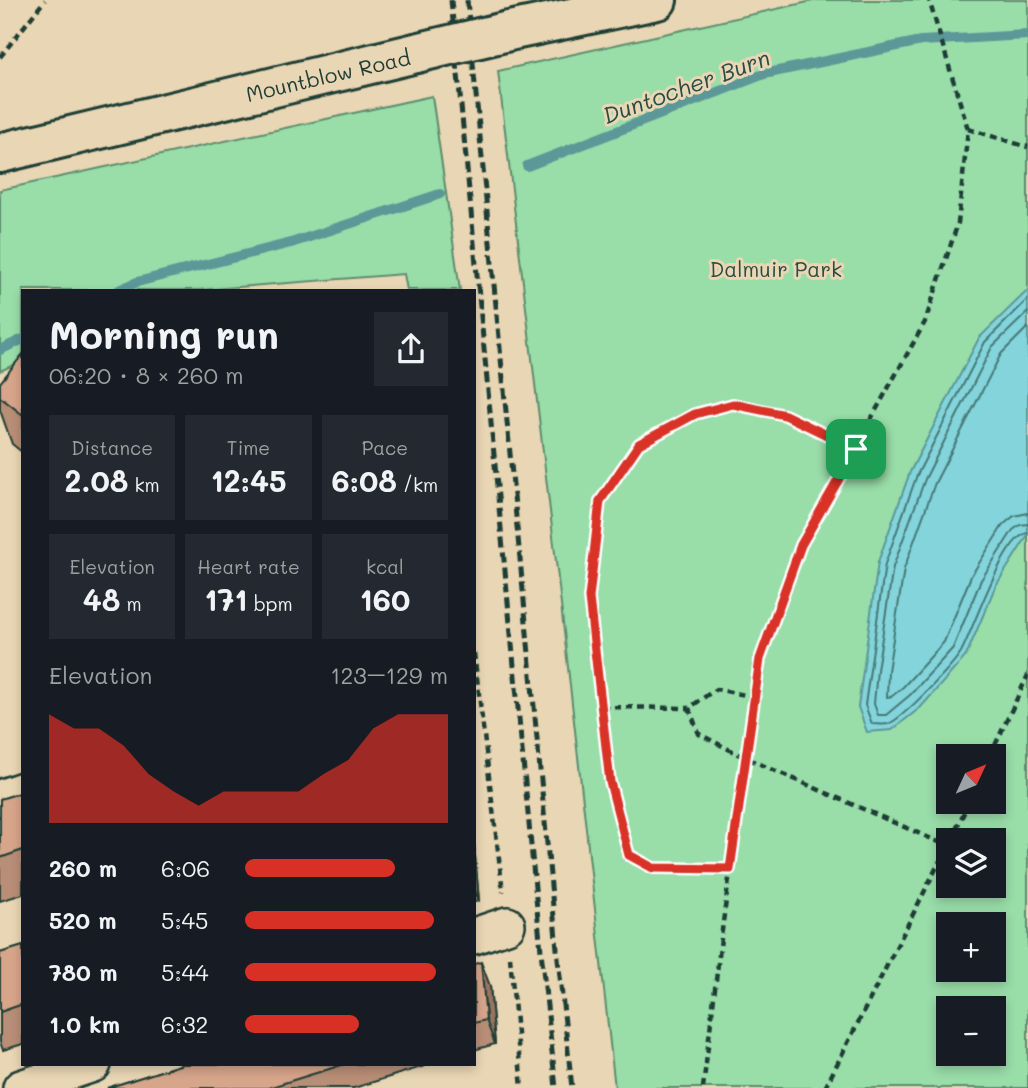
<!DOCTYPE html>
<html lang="en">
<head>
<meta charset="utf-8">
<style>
	:root { --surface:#171b24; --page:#242831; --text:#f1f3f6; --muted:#9ea1a6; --accent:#d93025 }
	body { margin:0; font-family:Mali,sans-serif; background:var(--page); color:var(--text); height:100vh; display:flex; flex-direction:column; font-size:26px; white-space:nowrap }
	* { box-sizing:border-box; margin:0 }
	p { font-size:23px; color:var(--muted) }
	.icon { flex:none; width:38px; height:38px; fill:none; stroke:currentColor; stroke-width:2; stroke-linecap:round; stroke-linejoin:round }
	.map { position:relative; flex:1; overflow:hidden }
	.drawer { position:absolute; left:21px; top:289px; width:455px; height:777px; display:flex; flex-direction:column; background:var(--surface); border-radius:0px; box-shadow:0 4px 10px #0003 }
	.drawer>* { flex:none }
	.needle { width:46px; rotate:46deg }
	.buttons { position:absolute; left:936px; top:744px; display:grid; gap:14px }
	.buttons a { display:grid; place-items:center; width:70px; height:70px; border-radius:0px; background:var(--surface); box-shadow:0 4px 10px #0003; font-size:35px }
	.pin { position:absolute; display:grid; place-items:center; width:60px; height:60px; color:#fff; margin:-30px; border-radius:14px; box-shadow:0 4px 10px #0006 }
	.round { display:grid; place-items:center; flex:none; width:74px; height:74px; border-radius:0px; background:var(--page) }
	.overview { display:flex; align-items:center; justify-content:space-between; height:119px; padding:0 28px }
	h1 { font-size:38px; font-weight:700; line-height:52px }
	.figures { display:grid; grid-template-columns:repeat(3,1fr); gap:10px; height:119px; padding:7px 28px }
	.figures div { display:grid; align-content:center; border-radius:0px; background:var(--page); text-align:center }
	.figures b { font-size:30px; font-weight:700 }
	.figures small { font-size:19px; font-weight:400 }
	.figures p { font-size:19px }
	.chart { height:196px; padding:14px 28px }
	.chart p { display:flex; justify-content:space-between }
	.chart svg { width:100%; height:126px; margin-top:7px; fill:var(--accent); opacity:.7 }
	ul { padding:0 28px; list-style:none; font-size:23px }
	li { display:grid; grid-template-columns:112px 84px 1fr; align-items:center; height:52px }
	li i { height:18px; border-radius:9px; background:var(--accent) }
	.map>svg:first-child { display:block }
	.green { fill:#99dda9; stroke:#5c8d6e; stroke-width:2; fill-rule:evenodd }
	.water { fill:#83d4db; stroke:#5b9898; stroke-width:2 }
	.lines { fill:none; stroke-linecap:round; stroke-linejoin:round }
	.shore { stroke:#477977; stroke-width:2 }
	.stream { stroke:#5b9898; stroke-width:10 }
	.street-casing { stroke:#1f3d34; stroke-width:40 }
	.secondary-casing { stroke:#1f3d34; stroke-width:44 }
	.path { stroke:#1f3d34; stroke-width:4.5; stroke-dasharray:7 5; stroke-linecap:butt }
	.street { stroke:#e9d6b4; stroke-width:35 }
	.secondary { stroke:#e9d6b4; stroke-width:38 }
	.rail { stroke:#1f3d34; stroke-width:5; stroke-dasharray:10 5; stroke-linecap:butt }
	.secondary-bridge-casing { stroke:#1f3d34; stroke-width:44; stroke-linecap:butt }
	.secondary-bridge { stroke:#e9d6b4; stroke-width:38 }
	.wall { fill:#b98e77; stroke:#1f3d34; stroke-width:2 }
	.shaded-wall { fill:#967461; stroke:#1f3d34; stroke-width:2 }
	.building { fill:#d7a58a; stroke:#1f3d34; stroke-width:2 }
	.route-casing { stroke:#fff; stroke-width:14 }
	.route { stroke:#d93025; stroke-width:9 }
	.labels { text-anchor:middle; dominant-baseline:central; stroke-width:6; stroke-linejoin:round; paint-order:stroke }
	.street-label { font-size:21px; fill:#1f3d34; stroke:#e9d6b4 }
	.park-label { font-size:21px; fill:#2b4d40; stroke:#e9d6b4 }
	.water-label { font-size:23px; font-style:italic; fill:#294c45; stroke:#e9d6b4 }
</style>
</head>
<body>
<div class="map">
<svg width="1028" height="1088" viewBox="0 0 1028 1088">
	<rect width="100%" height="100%" fill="#e9d6b4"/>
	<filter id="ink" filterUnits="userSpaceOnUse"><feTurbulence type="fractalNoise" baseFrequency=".0143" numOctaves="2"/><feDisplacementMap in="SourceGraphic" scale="14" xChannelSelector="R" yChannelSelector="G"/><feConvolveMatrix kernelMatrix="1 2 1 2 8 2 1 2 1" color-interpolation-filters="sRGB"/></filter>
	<g filter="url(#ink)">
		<g class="green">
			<path d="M817 0H1028V1088H615L559 587 498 71ZM948 756H994V802H948ZM948 840H994V886H948ZM948 924H994V970H948ZM948 1008H994V1054H948Z"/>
			<polygon points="432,96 460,290 407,290 404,274 199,290 23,290 23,361 0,371 0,190"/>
		</g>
		<polygon class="water" points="1028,290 1028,535 995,587 966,656 921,707 892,730 867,732 858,707 878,562 910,472 979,338"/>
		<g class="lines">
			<g class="shore">
				<path d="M1028 299 985 342 917 475 885 564 865 705 872 724C877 724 884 725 888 724 903 719 952 666 961 652 973 631 1003 536 1028 533"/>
				<polyline points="1028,312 992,347 925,479 893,567 877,670 874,704 878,715 886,715 910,695 953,648 981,580 1013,530 1020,525 1028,524"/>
				<polyline points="1028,327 1001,354 935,483 904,569 888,671 887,697 891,697 903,687 944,642 971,576 1003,525 1014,516 1028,513"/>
			</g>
			<g class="stream">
				<polyline points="527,166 764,74 921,41 1028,35"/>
				<polyline points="119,290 137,282 291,243 440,194"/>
				<polyline points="0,350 23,339"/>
			</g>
			<g class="street-casing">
				<g id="street">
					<polyline points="0,798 23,790"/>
					<polyline points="474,936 507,925"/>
					<polyline points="21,1088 93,1064"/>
				</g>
			</g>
			<g class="secondary-casing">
				<g id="secondary">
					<polyline points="509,31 657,0"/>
					<polyline points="0,153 416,53"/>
				</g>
			</g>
			<g class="path">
				<polyline points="0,57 45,0"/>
				<polyline points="968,129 1028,147"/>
				<polyline points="474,653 503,892"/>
				<polyline points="755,697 716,689 689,708 699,734 746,758 948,846"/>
				<polyline points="602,707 689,708"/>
				<polyline points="990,756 1028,675"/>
				<polyline points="951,840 969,802"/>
				<polyline points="730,869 653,868 629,855 610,782 589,598 600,501 639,445 695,414 733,403 785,415 856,449"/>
				<polyline points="510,957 522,1088"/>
				<polyline points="703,1088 723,922 760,659 801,545 925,322 958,223 968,129 929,0"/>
				<polyline points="825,1088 948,845"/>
			</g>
			<use href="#street" class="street"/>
			<use href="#secondary" class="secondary"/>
			<g class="rail">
				<polyline points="451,0 541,951 556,1088"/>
				<polyline points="467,0 557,949 572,1088"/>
			</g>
			<g class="secondary-bridge-casing">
				<polyline id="secondary-bridge" points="416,53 509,31"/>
			</g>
			<use href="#secondary-bridge" class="secondary-bridge"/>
		</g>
		<g class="wall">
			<polygon points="23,354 23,453 12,444 0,410 0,383"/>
			<polygon points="23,792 23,894 0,901 0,799"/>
			<polygon points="474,844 479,901 474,902"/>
			<polygon points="23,946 23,1044 3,1050 0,1042 0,953"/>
			<polygon points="474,964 490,986 495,1044 474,1050"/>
			<polygon points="183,1064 431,1064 354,1088 107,1088"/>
		</g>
		<g class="shaded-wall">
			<polygon points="474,844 479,901 474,888"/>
			<polygon points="481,962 490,986 495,1044 486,1020"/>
		</g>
		<g class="building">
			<polygon points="23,354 23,415 0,397 0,383"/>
			<polygon points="23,792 23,850 0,858 0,799"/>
			<polygon points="23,946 23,1004 0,1012 0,953"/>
			<polygon points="481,962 486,1020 474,1023 474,964"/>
			<polygon points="183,1064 345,1064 268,1088 107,1088"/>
		</g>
	</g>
	<g class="lines" filter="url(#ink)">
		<g class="route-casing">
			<polygon id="route" points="733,404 785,415 856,449 801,545 760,659 730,869 653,868 629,855 610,782 589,598 600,501 639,444 695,414"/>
		</g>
		<use href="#route" class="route"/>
	</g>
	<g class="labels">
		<g class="street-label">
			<text transform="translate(328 75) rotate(-13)">Mountblow Road</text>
		</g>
		<g class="park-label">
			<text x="776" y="268">Dalmuir Park</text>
		</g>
		<g class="water-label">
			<text transform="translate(686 86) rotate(-20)">Duntocher Burn</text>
		</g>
	</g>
</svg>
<div class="buttons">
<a><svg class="needle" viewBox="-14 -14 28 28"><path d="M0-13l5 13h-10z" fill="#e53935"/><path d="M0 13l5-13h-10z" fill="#9ea1a6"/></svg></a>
<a><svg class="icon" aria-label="layers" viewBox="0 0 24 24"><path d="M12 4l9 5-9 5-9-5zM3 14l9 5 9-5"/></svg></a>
<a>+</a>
<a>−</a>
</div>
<div class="pin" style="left:856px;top:449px;background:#1e9e55"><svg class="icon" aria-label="arrive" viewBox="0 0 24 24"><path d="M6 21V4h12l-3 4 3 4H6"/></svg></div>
<section class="drawer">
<div class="overview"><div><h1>Morning run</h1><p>06:20 · 8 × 260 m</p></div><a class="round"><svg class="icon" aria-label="share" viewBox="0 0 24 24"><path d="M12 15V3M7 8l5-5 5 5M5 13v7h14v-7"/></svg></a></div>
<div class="figures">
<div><p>Distance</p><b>2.08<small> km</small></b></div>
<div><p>Time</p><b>12:45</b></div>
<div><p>Pace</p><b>6:08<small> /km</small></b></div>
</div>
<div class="figures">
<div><p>Elevation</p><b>48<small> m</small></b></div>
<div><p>Heart rate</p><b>171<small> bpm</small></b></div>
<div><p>kcal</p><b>160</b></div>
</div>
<div class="chart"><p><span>Elevation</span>123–129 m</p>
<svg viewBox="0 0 160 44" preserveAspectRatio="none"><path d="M0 44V6L10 11L20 11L30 17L40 27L50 33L60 38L70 33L80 33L90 33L100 33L110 27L120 22L130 11L140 6L150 6L160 6V44z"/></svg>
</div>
<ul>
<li><b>260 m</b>6:06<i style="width:74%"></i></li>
<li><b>520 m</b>5:45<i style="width:93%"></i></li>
<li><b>780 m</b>5:44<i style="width:94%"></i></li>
<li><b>1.0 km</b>6:32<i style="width:56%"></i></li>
</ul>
</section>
</div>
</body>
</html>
